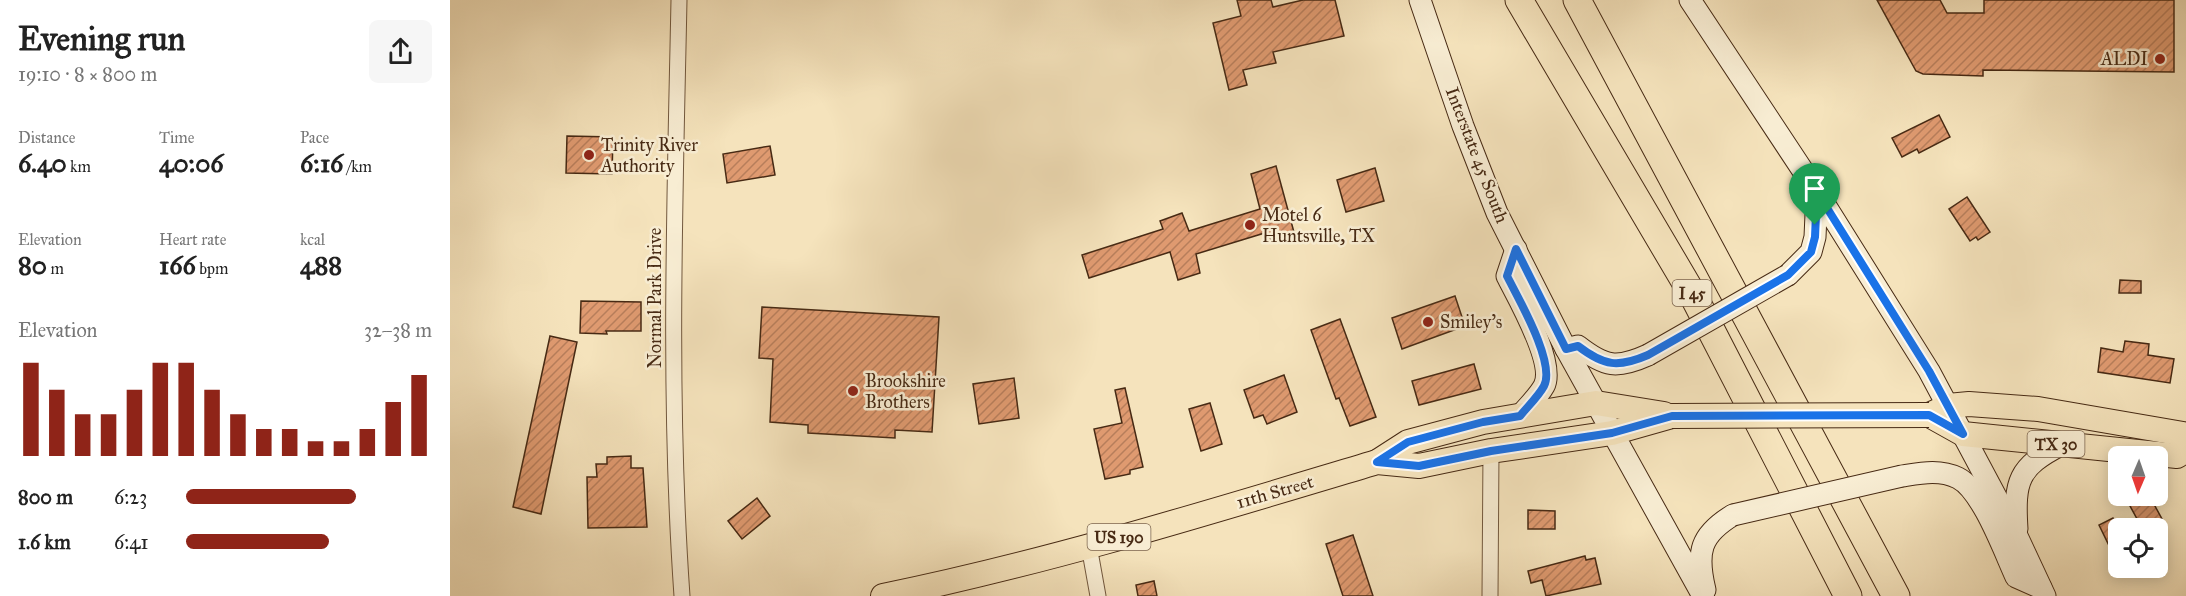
<!DOCTYPE html>
<html lang="en">
<head>
<meta charset="utf-8">
<style>
	:root { --surface:#fff; --page:#f6f6f6; --text:#222; --muted:#767676; --accent:#8f2418 }
	body { margin:0; font-family:"IM FELL Great Primer",serif; background:var(--page); color:var(--text); height:100vh; display:flex; flex-direction:column; font-size:22px; white-space:nowrap }
	* { box-sizing:border-box; margin:0 }
	p { font-size:20px; color:var(--muted) }
	.icon { flex:none; width:33px; height:33px; fill:none; stroke:currentColor; stroke-width:2; stroke-linecap:round; stroke-linejoin:round }
	.map { position:relative; flex:1; overflow:hidden }
	.side { display:flex; flex-direction:column; background:var(--surface); width:450px }
	.side>* { flex:none }
	.needle { width:39px; rotate:182deg }
	.fabs { position:absolute; left:1658px; top:446px; display:grid; gap:12px }
	.fabs a { display:grid; place-items:center; width:60px; height:60px; border-radius:9px; background:var(--surface); box-shadow:0 3px 15px #0003; font-size:30px }
	.pin { position:absolute; display:grid; place-items:center; width:51px; height:51px; color:#fff; margin:-62px -26px; border-radius:50% 50% 50% 0; rotate:-45deg; box-shadow:0 0 6px #0007 }
	.pin .icon { rotate:45deg }
	.round { display:grid; place-items:center; flex:none; width:63px; height:63px; border-radius:9px; background:var(--page) }
	.headline { display:flex; align-items:center; justify-content:space-between; height:102px; padding:0 18px }
	h1 { font-size:33px; font-weight:700; line-height:45px }
	.figures { display:grid; grid-template-columns:repeat(3,1fr); gap:9px; height:102px; padding:6px 18px }
	.figures div { display:grid; align-content:center }
	.figures b { font-size:26px; font-weight:700 }
	.figures small { font-size:16px; font-weight:400 }
	.figures p { font-size:16px }
	.chart { height:168px; padding:12px 18px }
	.chart p { display:flex; justify-content:space-between }
	.chart svg { width:100%; height:108px; margin-top:6px; stroke:var(--accent); stroke-width:6 }
	ul { padding:0 18px; list-style:none; font-size:20px }
	li { display:grid; grid-template-columns:96px 72px 1fr; align-items:center; height:45px }
	li i { height:15px; border-radius:8px; background:var(--accent) }
	main { display:flex; flex:1; min-height:0 }
	.map>svg:first-child { display:block }
	.building { fill:url(#building-hatch); stroke:#472a14; stroke-width:1.5 }
	.lines { fill:none; stroke-linecap:round; stroke-linejoin:round }
	.street-casing { stroke:#72583e; stroke-width:17 }
	.secondary-casing { stroke:#472a14; stroke-width:23 }
	.primary-casing { stroke:#472a14; stroke-width:26 }
	.highway-casing { stroke:#472a14; stroke-width:29 }
	.street { stroke:#f8edd3; stroke-width:15 }
	.secondary { stroke:#f8edd3; stroke-width:21 }
	.primary { stroke:#f5e3bc; stroke-width:24 }
	.highway { stroke:#f5e3bc; stroke-width:27 }
	.secondary-bridge-casing { stroke:#472a14; stroke-width:23; stroke-linecap:butt }
	.primary-bridge-casing { stroke:#472a14; stroke-width:26; stroke-linecap:butt }
	.secondary-bridge { stroke:#f8edd3; stroke-width:21 }
	.primary-bridge { stroke:#f5e3bc; stroke-width:24 }
	.route-casing { stroke:#fff; stroke-width:12 }
	.route { stroke:#1a73e8; stroke-width:8 }
	.poi-dot { fill:#8f2418; stroke:#f8edd3; stroke-width:2 }
	.labels { text-anchor:middle; dominant-baseline:central; stroke-width:5; stroke-linejoin:round; paint-order:stroke }
	.shield { fill:#f8edd3; stroke:#7c644d; stroke-width:1.5 }
	.shield-label { font-size:16px; font-weight:bold; fill:#472a14 }
	.poi-label { font-size:18px; fill:#472a14; stroke:#f8edd3; text-anchor:start }
	.street-label { font-size:18px; fill:#472a14; stroke:#f8edd3 }
</style>
</head>
<body>
<main>
<section class="side">
<div class="headline"><div><h1>Evening run</h1><p>19:10 · 8 × 800 m</p></div><a class="round"><svg class="icon" aria-label="share" viewBox="0 0 24 24"><path d="M12 15V3M7 8l5-5 5 5M5 13v7h14v-7"/></svg></a></div>
<div class="figures">
<div><p>Distance</p><b>6.40<small> km</small></b></div>
<div><p>Time</p><b>40:06</b></div>
<div><p>Pace</p><b>6:16<small> /km</small></b></div>
</div>
<div class="figures">
<div><p>Elevation</p><b>80<small> m</small></b></div>
<div><p>Heart rate</p><b>166<small> bpm</small></b></div>
<div><p>kcal</p><b>488</b></div>
</div>
<div class="chart"><p><span>Elevation</span>32–38 m</p>
<svg viewBox="0 0 160 44" preserveAspectRatio="none"><path d="M5 44V6M15 44V17M25 44V27M35 44V27M45 44V17M55 44V6M65 44V6M75 44V17M85 44V27M95 44V33M105 44V33M115 44V38M125 44V38M135 44V33M145 44V22M155 44V11"/></svg>
</div>
<ul>
<li><b>800 m</b>6:23<i style="width:69%"></i></li>
<li><b>1.6 km</b>6:41<i style="width:58%"></i></li>
</ul>
</section>
<div class="map">
<svg width="1736" height="596" viewBox="0 0 1736 596">
	<defs>
		<pattern id="building-hatch" width="6" height="6" patternUnits="userSpaceOnUse" patternTransform="scale(1.5)"><rect width="6" height="6" fill="#df9a70"/><path d="M-1 1l2-2M0 6l6-6M5 7l2-2" fill="none" stroke="#b77e5b"/></pattern>
	</defs>
	<rect width="100%" height="100%" fill="#f5e3bc"/>
	<filter id="stains"><feTurbulence type="fractalNoise" baseFrequency=".00333" numOctaves="4"/><feColorMatrix values="0 0 0 0 .2 0 0 0 0 .09 0 0 0 0 .02 0 0 0 .5 -.17"/></filter>
	<radialGradient id="worn" r=".72"><stop offset=".6" stop-color="#630" stop-opacity="0"/><stop offset="1" stop-color="#630" stop-opacity=".3"/></radialGradient>
	<g class="building">
		<polygon points="787,0 821,0 823,7 853,0 885,0 894,36 823,52 826,63 793,70 797,85 779,90 763,23 791,16"/>
		<polygon points="1427,0 1490,0 1497,13 1534,13 1534,0 1724,0 1724,72 1533,70 1533,76 1473,74 1466,71"/>
		<polygon points="1489,115 1500,137 1469,153 1467,149 1452,157 1442,138"/>
		<polygon points="117,136 163,137 162,174 116,173"/>
		<polygon points="320,146 325,175 277,183 273,154"/>
		<polygon points="826,166 845,236 822,243 818,232 746,254 750,273 728,280 720,252 639,278 632,255 713,229 710,221 732,213 739,231 810,209 801,174"/>
		<polygon points="925,168 934,201 896,212 887,180"/>
		<polygon points="1517,197 1540,232 1528,240 1526,237 1520,241 1499,209"/>
		<polygon points="1670,280 1691,281 1691,293 1669,293"/>
		<polygon points="1005,296 1015,326 952,349 942,318"/>
		<polygon points="131,301 191,302 191,331 156,331 157,334 130,333"/>
		<polygon points="312,307 489,317 482,432 445,430 445,438 358,433 358,425 320,422 323,359 309,358"/>
		<polygon points="890,319 926,417 900,426 889,398 886,399 861,330"/>
		<polygon points="100,336 127,342 91,514 63,507"/>
		<polygon points="1675,341 1699,344 1698,355 1724,359 1720,383 1648,372 1651,348 1673,352"/>
		<polygon points="1024,364 1031,389 969,405 962,381"/>
		<polygon points="834,375 847,412 817,424 813,415 804,418 794,390"/>
		<polygon points="564,378 569,418 529,424 523,384"/>
		<polygon points="675,388 693,467 680,470 680,474 655,479 644,429 672,423 665,390"/>
		<polygon points="760,403 772,444 751,451 739,409"/>
		<polygon points="181,456 181,468 193,468 197,527 138,528 137,477 147,477 146,464 157,464 157,457"/>
		<polygon points="1674,495 1699,495 1712,519 1692,528"/>
		<polygon points="307,498 320,516 292,539 278,521"/>
		<polygon points="1078,510 1105,511 1105,529 1078,529"/>
		<polygon points="1663,518 1668,527 1668,564 1649,525"/>
		<polygon points="903,535 923,596 893,596 876,544"/>
		<polygon points="1135,556 1136,560 1145,558 1151,584 1096,596 1092,580 1081,583 1078,571"/>
		<polygon points="704,581 707,596 688,596 686,585"/>
	</g>
	<g class="lines">
		<g class="street-casing">
			<g id="street">
				<path d="M229 0C225 198 218 398 232 596"/>
				<polyline points="639,546 648,596"/>
				<polyline points="1040,596 1041,451"/>
			</g>
		</g>
		<g class="secondary-casing">
			<g id="secondary">
				<polyline points="970,0 1013,126 1047,213 1116,349 1253,596"/>
				<polyline points="1240,0 1367,192 1479,371 1567,536 1595,596"/>
				<path d="M1066 249 1057 276C1068 298 1106 363 1094 386 1088 397 1077 407 1070 416"/>
				<polyline points="1338,275 1361,252 1365,237 1367,192"/>
				<path d="M1116 349 1128 346C1155 367 1167 369 1198 355"/>
				<path d="M1452 476C1471 473 1490 469 1508 478 1532 490 1554 551 1566 577L1591 588"/>
				<path d="M1567 529C1564 481 1568 467 1611 445"/>
				<path d="M1255 590C1246 552 1250 535 1283 515"/>
			</g>
		</g>
		<g class="primary-casing">
			<g id="primary">
				<polyline points="1479,415 1513,434 1727,456 1736,450"/>
				<polyline points="1479,415 1498,406 1519,404 1588,409 1733,434 1736,437"/>
				<polyline points="927,462 958,442 1033,422 1146,403 1214,414"/>
				<path d="M433 596C600 562 763 511 927 462L969 466 1041 451 1162 433 1222 416"/>
			</g>
		</g>
		<g class="highway-casing">
			<g id="highway">
				<polyline points="1069,0 1243,295 1398,596"/>
				<polyline points="1127,0 1446,596"/>
			</g>
		</g>
		<use href="#street" class="street"/>
		<use href="#secondary" class="secondary"/>
		<use href="#primary" class="primary"/>
		<use href="#highway" class="highway"/>
		<g class="secondary-bridge-casing">
			<g id="secondary-bridge">
				<polyline points="1198,355 1338,275"/>
				<polyline points="1283,515 1452,476"/>
			</g>
		</g>
		<g class="primary-bridge-casing">
			<polyline id="primary-bridge" points="1222,416 1479,415"/>
		</g>
		<use href="#secondary-bridge" class="secondary-bridge"/>
		<use href="#primary-bridge" class="primary-bridge"/>
	</g>
	<g class="lines">
		<g class="route-casing">
			<path id="route" d="M1367 192 1479 371 1513 434 1479 415 1222 416 1162 433 1041 451 969 466 927 462 958 442 1033 422 1070 416C1077 407 1088 397 1094 386 1106 363 1068 298 1057 276L1066 249 1116 349 1128 346C1154 366 1168 368 1198 355L1338 275 1361 252 1365 237Z"/>
		</g>
		<use href="#route" class="route"/>
	</g>
	<g class="poi-dot">
		<circle cx="1710" cy="59" r="6"/>
		<circle cx="139" cy="155" r="6"/>
		<circle cx="800" cy="225" r="6"/>
		<circle cx="978" cy="322" r="6"/>
		<circle cx="403" cy="391" r="6"/>
	</g>
	<g class="labels">
		<g class="shield">
			<rect x="1222.5" y="280" width="39" height="26" rx="4.5"/>
			<rect x="1577.5" y="431" width="57" height="26" rx="4.5"/>
			<rect x="637.5" y="524" width="63" height="26" rx="4.5"/>
		</g>
		<g class="shield-label">
			<text x="1242" y="293">I 45</text>
			<text x="1606" y="444">TX 30</text>
			<text x="669" y="537">US 190</text>
		</g>
		<g class="poi-label">
			<text x="1698" y="59" text-anchor="end">ALDI</text>
			<text x="151" y="145">Trinity River<tspan x="151" dy="21">Authority</tspan></text>
			<text x="812" y="215">Motel 6<tspan x="812" dy="21">Huntsville, TX</tspan></text>
			<text x="990" y="322">Smiley's</text>
			<text x="415" y="381">Brookshire<tspan x="415" dy="21">Brothers</tspan></text>
		</g>
		<g class="street-label">
			<text transform="translate(1027 155) rotate(69)">Interstate 45 South</text>
			<text transform="translate(205 298) rotate(-90)">Normal Park Drive</text>
			<text transform="translate(825 492) rotate(-16)">11th Street</text>
		</g>
	</g>
	<rect width="100%" height="100%" filter="url(#stains)"/>
	<rect width="100%" height="100%" fill="url(#worn)"/>
</svg>
<div class="fabs">
<a><svg class="needle" viewBox="-14 -14 28 28"><path d="M0-13l5 13h-10z" fill="#e53935"/><path d="M0 13l5-13h-10z" fill="#767676"/></svg></a>
<a><svg class="icon" aria-label="locate" viewBox="0 0 24 24"><circle cx="12" cy="12" r="6"/><path d="M12 2v4M12 18v4M2 12h4M18 12h4"/></svg></a>
</div>
<div class="pin" style="left:1365px;top:225px;background:#1e9e55"><svg class="icon" aria-label="arrive" viewBox="0 0 24 24"><path d="M6 21V4h12l-3 4 3 4H6"/></svg></div>
</div>
</main>
</body>
</html>
